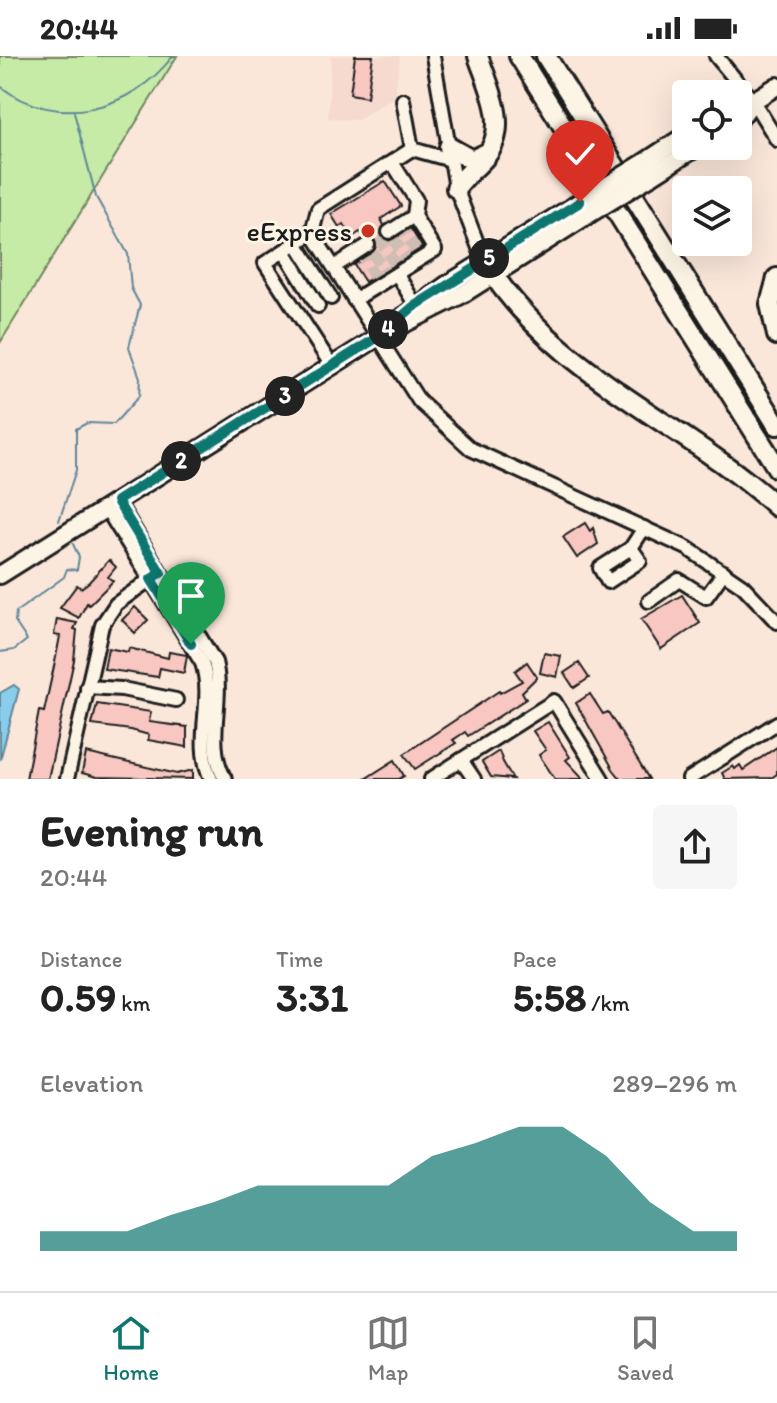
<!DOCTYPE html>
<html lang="en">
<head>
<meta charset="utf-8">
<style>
	:root { --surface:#fff; --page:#f6f6f6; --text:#222; --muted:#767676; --line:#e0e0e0; --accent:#0f766e }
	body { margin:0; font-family:Itim,sans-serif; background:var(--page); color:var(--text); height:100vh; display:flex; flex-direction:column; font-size:30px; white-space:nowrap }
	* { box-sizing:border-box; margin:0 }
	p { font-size:26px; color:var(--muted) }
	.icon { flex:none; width:44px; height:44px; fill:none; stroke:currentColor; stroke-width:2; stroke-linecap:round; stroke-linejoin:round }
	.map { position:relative; height:723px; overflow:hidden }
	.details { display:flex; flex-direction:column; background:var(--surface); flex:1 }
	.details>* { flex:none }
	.buttons { position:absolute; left:672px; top:24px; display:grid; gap:16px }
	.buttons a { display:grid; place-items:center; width:80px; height:80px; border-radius:8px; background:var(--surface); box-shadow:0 8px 32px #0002; font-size:40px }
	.pin { position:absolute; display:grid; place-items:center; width:68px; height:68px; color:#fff; margin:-82px -34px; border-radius:50% 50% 50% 0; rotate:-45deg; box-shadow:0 0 8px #0007 }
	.pin .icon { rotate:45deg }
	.km { position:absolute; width:40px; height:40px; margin:-20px; border-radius:50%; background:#222; color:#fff; font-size:22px; line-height:40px; text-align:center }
	.round { display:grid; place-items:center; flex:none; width:84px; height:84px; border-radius:8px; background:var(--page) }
	.overview { display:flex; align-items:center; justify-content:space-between; height:136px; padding:0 40px }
	h1 { font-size:44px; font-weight:700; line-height:60px }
	.figures { display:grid; grid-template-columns:repeat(3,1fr); gap:12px; height:136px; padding:8px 40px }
	.figures div { display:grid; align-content:center }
	.figures b { font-size:40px; font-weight:700 }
	.figures small { font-size:22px; font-weight:400 }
	.figures p { font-size:22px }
	.chart { height:224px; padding:16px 40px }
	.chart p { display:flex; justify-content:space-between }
	.chart svg { width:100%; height:144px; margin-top:8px; fill:var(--accent); opacity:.7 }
	.status { display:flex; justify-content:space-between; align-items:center; height:56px; padding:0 40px; background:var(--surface); direction:ltr }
	.status svg { height:22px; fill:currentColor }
	.tab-bar { display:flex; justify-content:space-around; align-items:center; height:112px; border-top:2px solid var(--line); background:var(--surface); font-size:22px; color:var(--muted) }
	.tab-bar a { display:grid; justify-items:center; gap:4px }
	.tab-bar .current { color:var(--accent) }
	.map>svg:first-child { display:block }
	.built { fill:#f6d9cf }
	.green { fill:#c5eba6; stroke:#708461; stroke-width:2 }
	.water { fill:#8acdeb; stroke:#5e8698; stroke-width:2 }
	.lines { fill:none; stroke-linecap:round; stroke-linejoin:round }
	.stream { stroke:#5e8698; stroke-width:2 }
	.building { fill:#f8c7c2; stroke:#1c1c1c; stroke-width:2 }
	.minor-tunnel { stroke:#cebeb4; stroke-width:12; stroke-dasharray:12 6; stroke-linecap:butt }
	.minor-casing { stroke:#1c1c1c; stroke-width:18 }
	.major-casing { stroke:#1c1c1c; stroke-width:22 }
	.highway-casing { stroke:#1c1c1c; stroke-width:24 }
	.minor { stroke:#fcf5e5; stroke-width:12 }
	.major { stroke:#fcf5e5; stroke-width:16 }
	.highway { stroke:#fcf5e5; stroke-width:18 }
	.major-bridge-casing { stroke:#1c1c1c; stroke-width:22; stroke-linecap:butt }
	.major-bridge { stroke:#fcf5e5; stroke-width:16 }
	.route-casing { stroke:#fff; stroke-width:16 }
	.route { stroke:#0f766e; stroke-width:10 }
	.poi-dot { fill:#c8321e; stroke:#fcf5e5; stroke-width:3 }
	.labels { text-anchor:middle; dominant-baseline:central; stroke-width:6; stroke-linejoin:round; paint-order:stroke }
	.poi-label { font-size:28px; fill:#1c1c1c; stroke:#fcf5e5; text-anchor:end }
</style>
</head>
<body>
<div class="status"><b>20:44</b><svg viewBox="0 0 49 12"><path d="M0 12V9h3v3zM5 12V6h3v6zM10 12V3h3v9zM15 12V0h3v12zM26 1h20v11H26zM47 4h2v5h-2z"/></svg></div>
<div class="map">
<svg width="777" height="723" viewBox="0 0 777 723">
	<rect width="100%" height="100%" fill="#fbe7da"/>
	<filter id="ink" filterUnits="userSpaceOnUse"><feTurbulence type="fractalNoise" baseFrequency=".0125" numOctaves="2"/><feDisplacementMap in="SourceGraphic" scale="16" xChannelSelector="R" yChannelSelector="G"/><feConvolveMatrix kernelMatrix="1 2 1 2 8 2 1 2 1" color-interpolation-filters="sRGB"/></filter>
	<g filter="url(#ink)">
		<polygon class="built" points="331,0 400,0 395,40 357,64 328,62"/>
		<polygon class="green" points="0,0 177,0 0,287"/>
		<polygon class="water" points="14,629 19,633 0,704 0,637"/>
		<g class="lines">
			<g class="stream">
				<path d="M0 30C56 74 131 55 173 0"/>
				<polyline points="59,465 76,414 76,373 87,367 114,368 139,340 140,322 129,291 140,249 131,232 128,198 96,141 74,56"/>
				<polyline points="0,596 14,594 27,584 15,566 16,556 64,521 67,513 77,514 79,501 73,488"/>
			</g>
		</g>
		<g class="building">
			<polygon points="355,0 373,0 367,41 350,38"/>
			<polygon points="385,125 401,150 381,163 384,169 381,180 390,185 411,173 422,191 365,226 354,209 373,196 376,185 364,181 360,176 352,181 344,168 339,171 331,158"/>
			<polygon points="585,467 590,475 593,472 598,488 577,502 563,481"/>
			<polygon points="109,504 116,511 108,521 113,525 89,549 87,547 79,562 60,552 77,529 81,532 89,526"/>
			<polygon points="682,539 700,567 661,593 641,563"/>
			<polygon points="135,551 148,564 135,577 122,564"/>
			<polygon points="57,563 77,567 74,573 77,574 74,604 48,723 26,723 39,655 44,656 56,601 60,580 54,579"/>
			<polygon points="108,592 128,596 129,592 168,602 169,596 187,599 184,617 160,612 158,621 104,613"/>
			<polygon points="544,597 561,600 557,621 540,617"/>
			<polygon points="527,606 537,621 522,636 526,643 468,680 465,676 453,684 456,687 415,713 404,698 499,635 500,637 522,625 515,615"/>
			<polygon points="579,607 589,622 574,632 564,617"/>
			<polygon points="590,638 603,658 608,656 649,723 621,723 613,713 576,647"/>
			<polygon points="97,648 151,656 149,666 187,671 187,691 148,684 149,679 131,674 92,669"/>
			<polygon points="548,666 570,701 566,704 584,723 555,723 539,699 546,694 533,675"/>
			<polygon points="777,691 777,718 771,722 725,723 722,717 733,710 735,713 740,709 743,714"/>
			<polygon points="499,695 503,706 513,723 491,721 482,706"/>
			<polygon points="86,697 177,718 193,714 193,723 97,721 82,717"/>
			<polygon points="395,704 404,720 399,723 365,723"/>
		</g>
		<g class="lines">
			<g class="minor-tunnel">
				<polyline points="400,169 421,203"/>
				<polyline points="379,182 400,216"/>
				<polyline points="359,195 379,228"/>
				<polyline points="389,222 368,189 389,176 410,209"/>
			</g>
			<g class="minor-casing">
				<g id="minor">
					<polyline points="433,0 456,132 484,205"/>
					<polyline points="716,0 753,45 777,84"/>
					<polyline points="403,44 412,93"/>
					<polyline points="389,176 414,160"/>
					<polyline points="312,177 318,153 412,93 451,104"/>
					<polyline points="296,187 331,242"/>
					<polyline points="284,195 318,250"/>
					<polyline points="334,211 368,189"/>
					<polyline points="397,218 416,250"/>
					<polyline points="354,244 435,194 414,160 416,144 392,106"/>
					<polyline points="332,310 265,207 312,177 419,345 471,393 687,492 743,530 777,566"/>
					<path d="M117 445 215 606C225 646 204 686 225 723"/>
					<path d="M106 452 202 607C215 645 193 685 211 723"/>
					<polyline points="631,492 640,505 608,526 600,512 631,492 644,472"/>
					<polyline points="649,545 679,524 706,541 724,516"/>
					<polyline points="87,631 122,633 176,644"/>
					<polyline points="461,704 474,723"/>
					<polyline points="67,723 102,569 116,548 155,520"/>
					<polyline points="431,723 554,645 602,723"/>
					<polyline points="689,723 777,667"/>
				</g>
			</g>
			<g class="major-casing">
				<g id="major">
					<polyline points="738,48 753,45 777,30"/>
					<polyline points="738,65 753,45"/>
					<polyline points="645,106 686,79"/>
					<polyline points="653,119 699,90"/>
					<polyline points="394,267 448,228 580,146"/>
					<polyline points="0,519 378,281 463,238 588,159"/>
				</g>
			</g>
			<g class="highway-casing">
				<g id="highway">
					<polyline points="519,0 777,412"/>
					<polyline points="546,0 777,369"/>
					<polyline points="449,91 472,104 487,97"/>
					<path d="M456 132C465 119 476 112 486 100 510 70 489 32 478 0"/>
					<path d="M484 205C557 321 680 363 777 451"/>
					<polyline points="777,222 770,248 777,279"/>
				</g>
			</g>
			<use href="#minor" class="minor"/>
			<use href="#major" class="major"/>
			<use href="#highway" class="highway"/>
			<g class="major-bridge-casing">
				<g id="major-bridge">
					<polyline points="580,146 645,106"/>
					<polyline points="588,159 653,119"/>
				</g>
			</g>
			<use href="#major-bridge" class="major-bridge"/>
		</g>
	</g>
	<g class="lines" filter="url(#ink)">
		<g class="route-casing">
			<polyline id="route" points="191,588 151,523 161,517 117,445 378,281 413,251 580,146"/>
		</g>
		<use href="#route" class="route"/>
	</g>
	<circle class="poi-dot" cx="368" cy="175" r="8"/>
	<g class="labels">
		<g class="poi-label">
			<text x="352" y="175">eExpress</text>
		</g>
	</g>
</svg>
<div class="buttons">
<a><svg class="icon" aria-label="locate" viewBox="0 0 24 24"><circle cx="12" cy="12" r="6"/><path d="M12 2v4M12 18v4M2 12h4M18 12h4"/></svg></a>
<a><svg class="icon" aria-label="layers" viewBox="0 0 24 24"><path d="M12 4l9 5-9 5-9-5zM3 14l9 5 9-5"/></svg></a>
</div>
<div class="pin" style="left:191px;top:588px;background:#1e9e55"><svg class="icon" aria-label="arrive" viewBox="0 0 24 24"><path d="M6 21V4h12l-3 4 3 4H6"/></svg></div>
<div class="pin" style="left:580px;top:146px;background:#d93025"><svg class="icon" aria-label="check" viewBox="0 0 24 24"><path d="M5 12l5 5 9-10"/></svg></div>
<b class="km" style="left:181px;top:405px">2</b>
<b class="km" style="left:285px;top:340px">3</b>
<b class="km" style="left:388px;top:273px">4</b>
<b class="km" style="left:489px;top:202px">5</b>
</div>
<section class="details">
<div class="overview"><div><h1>Evening run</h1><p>20:44</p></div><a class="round"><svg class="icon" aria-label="share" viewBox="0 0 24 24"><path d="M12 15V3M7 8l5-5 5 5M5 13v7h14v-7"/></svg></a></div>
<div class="figures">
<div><p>Distance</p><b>0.59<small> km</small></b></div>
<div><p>Time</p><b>3:31</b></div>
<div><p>Pace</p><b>5:58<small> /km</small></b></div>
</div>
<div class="chart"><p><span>Elevation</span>289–296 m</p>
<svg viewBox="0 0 160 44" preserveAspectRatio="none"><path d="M0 44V38L10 38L20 38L30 33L40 29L50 24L60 24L70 24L80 24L90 15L100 11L110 6L120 6L130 15L140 29L150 38L160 38V44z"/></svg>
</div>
</section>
<nav class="tab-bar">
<a class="current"><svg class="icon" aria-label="home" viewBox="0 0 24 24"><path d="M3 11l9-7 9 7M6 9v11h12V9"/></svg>Home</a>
<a><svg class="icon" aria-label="map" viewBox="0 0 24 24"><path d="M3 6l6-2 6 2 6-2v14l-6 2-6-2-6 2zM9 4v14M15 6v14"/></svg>Map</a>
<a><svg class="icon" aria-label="saved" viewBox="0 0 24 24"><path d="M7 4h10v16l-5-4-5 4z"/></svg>Saved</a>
</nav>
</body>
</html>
